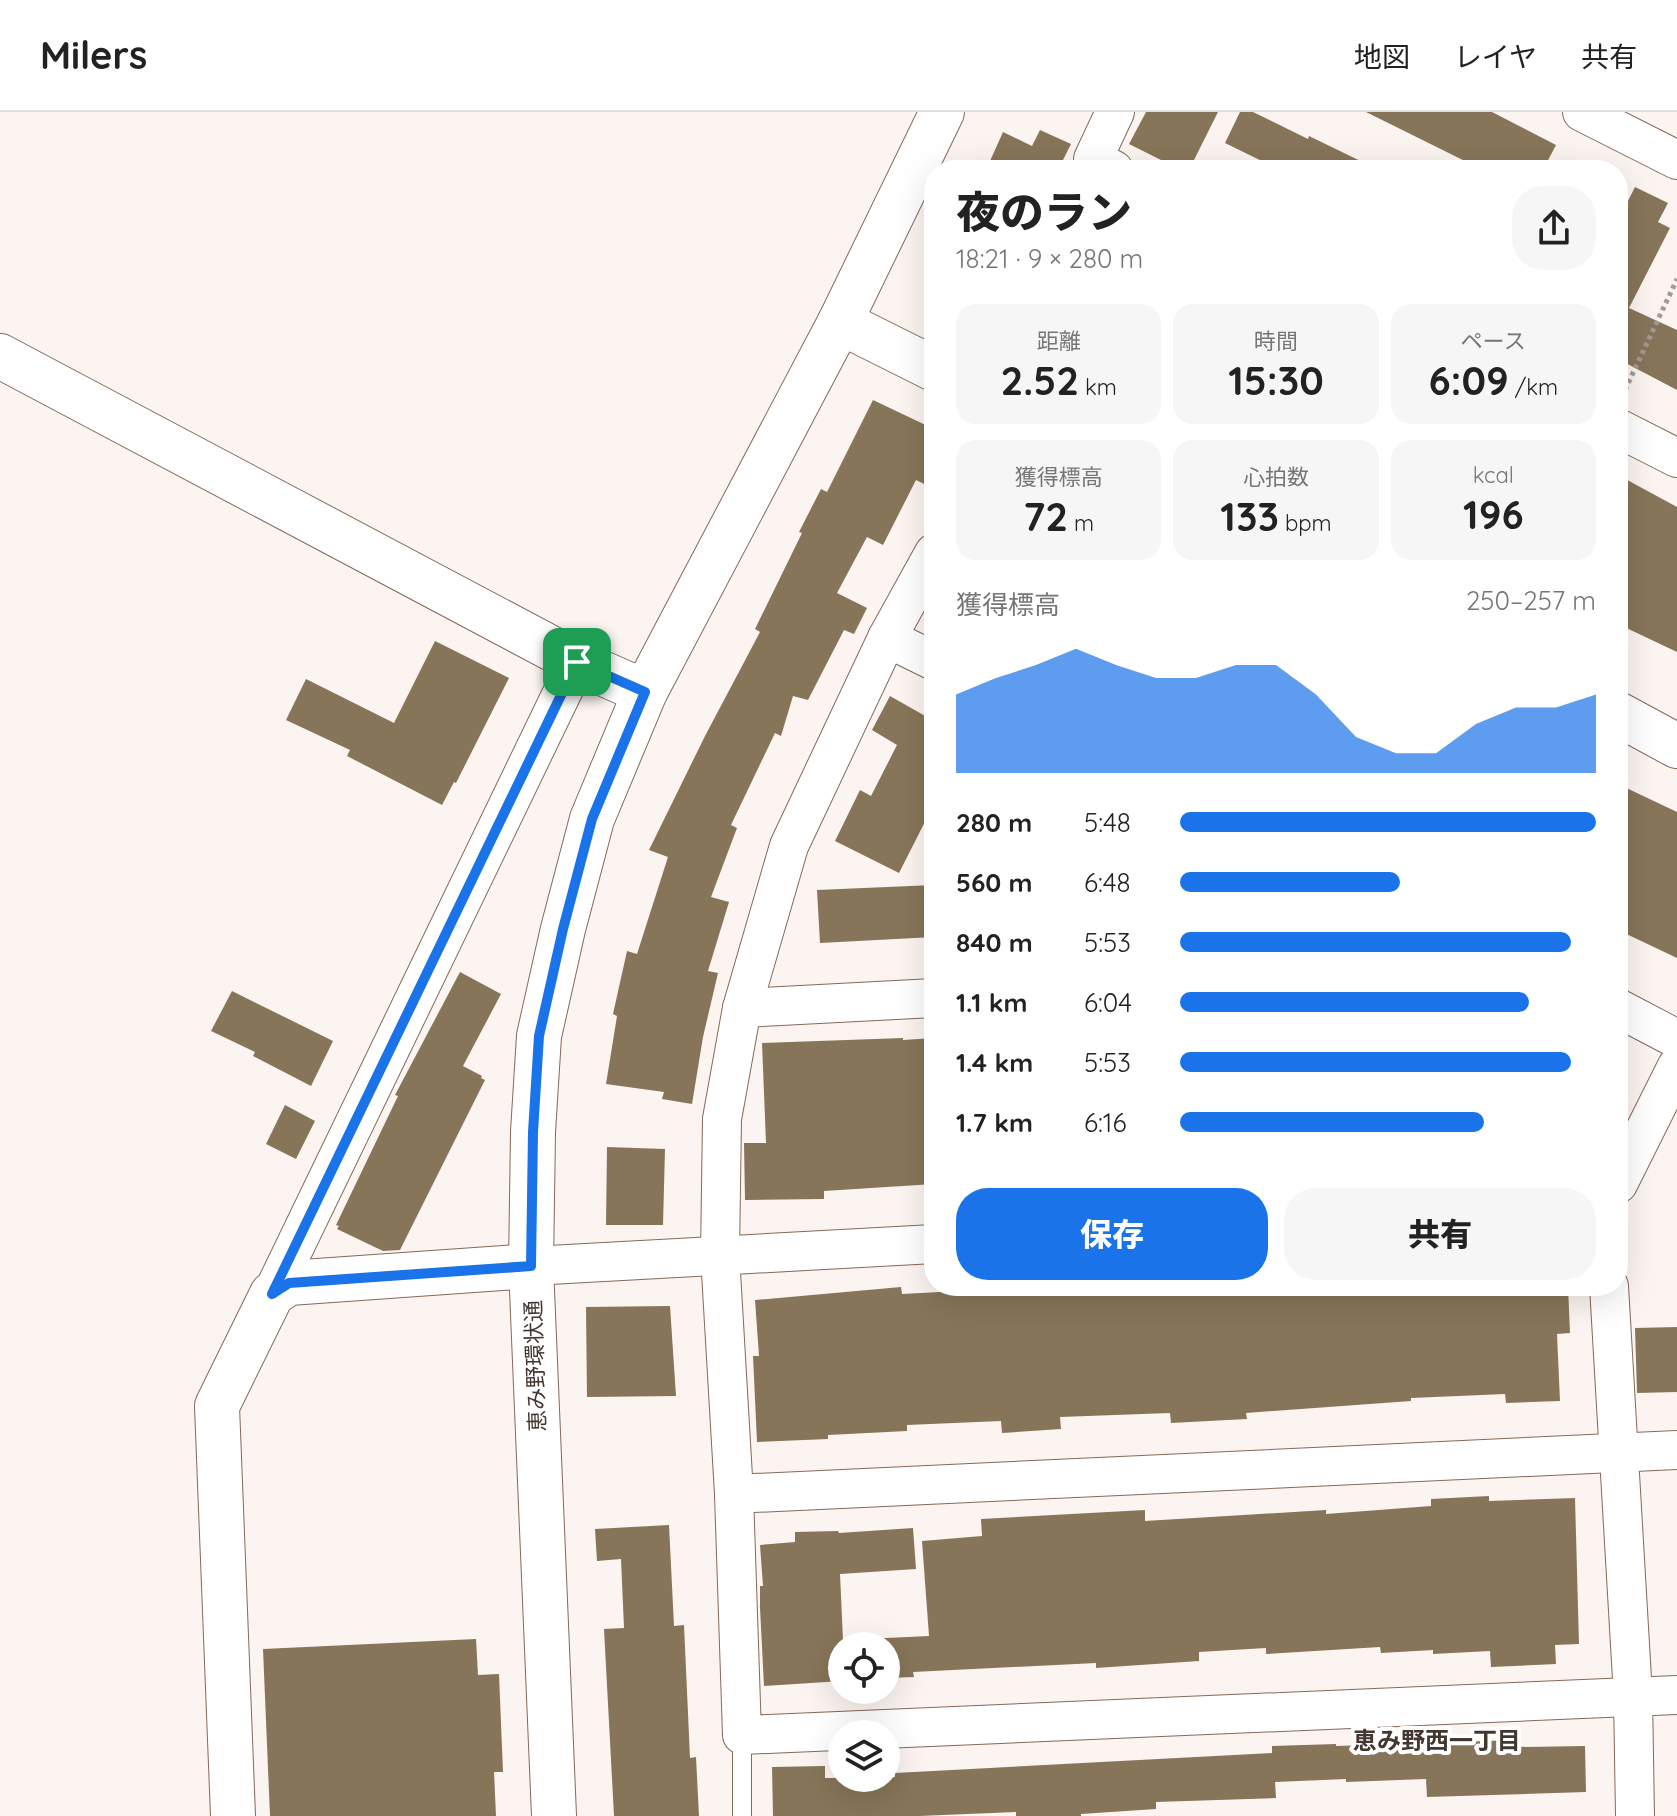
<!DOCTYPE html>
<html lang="ja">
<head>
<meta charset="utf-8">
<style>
	:root { --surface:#fff; --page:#f6f6f6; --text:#222; --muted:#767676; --line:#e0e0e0; --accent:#1a73e8 }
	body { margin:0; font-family:Quicksand,"Noto Sans JP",sans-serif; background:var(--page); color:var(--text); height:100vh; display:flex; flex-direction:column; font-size:30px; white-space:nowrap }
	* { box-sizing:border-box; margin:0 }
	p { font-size:26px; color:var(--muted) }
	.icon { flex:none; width:44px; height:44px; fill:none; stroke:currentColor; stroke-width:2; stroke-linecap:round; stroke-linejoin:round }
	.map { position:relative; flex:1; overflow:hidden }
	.drawer { position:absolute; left:924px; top:48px; width:704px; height:1136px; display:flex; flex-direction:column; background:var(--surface); border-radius:32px; box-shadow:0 8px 32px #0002 }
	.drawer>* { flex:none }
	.controls { position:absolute; left:828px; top:1520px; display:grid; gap:16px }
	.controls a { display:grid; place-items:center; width:72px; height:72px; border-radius:50%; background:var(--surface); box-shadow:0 8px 32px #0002; font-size:40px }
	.pin { position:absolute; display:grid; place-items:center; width:68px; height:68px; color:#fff; margin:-34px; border-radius:16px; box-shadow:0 4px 12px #0006 }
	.round { display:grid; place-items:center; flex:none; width:84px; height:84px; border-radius:32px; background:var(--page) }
	.summary { display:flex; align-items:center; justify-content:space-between; height:136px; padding:0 32px }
	h1 { font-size:44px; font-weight:800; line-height:60px }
	.stats { display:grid; grid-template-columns:repeat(3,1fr); gap:12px; height:136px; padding:8px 32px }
	.stats div { display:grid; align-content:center; border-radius:20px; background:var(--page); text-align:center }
	.stats b { font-size:40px; font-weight:800 }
	.stats small { font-size:22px; font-weight:400 }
	.stats p { font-size:22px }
	.chart { height:224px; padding:16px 32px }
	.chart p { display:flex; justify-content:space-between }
	.chart svg { width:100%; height:144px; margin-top:8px; fill:var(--accent); opacity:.7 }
	.action { display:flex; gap:16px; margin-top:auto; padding:16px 32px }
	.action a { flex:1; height:92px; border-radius:32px; background:var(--accent); color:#fff; font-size:32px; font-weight:800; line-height:92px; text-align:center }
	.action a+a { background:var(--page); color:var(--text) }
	ul { padding:0 32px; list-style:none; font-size:26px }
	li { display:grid; grid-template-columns:128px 96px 1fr; align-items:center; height:60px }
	li i { height:20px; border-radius:10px; background:var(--accent) }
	header { display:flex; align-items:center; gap:48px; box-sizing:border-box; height:112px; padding:0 40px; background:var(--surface); border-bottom:2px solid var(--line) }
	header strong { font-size:38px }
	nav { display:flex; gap:44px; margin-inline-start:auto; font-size:28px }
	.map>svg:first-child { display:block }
	.building { fill:#877559 }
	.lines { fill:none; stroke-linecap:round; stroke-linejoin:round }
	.lane-casing { stroke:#866958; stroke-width:20 }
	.street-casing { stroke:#866958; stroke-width:40 }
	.secondary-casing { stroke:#866958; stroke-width:46 }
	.path { stroke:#a39994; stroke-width:5; stroke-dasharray:4 4; stroke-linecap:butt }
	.lane { stroke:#fff; stroke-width:18 }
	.street { stroke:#fff; stroke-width:38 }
	.secondary { stroke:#fff; stroke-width:44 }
	.route-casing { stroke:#fff; stroke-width:16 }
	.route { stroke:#1a73e8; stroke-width:10 }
	.labels { text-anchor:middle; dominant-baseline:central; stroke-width:8; stroke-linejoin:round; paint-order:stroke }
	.street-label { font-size:22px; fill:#443730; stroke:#fff }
	.neighbourhood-label { font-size:24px; font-weight:bold; fill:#443730; stroke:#fff }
</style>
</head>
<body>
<header>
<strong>Milers</strong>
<nav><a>地図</a><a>レイヤ</a><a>共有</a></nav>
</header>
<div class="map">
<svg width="1677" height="1704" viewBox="0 0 1677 1704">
	<rect width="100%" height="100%" fill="#fbf4f0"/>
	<g class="building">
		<polygon points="1146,0 1218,0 1189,58 1181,58 1129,32"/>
		<polygon points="1240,0 1253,0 1308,27 1309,24 1379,58 1280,58 1225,31"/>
		<polygon points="1366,0 1492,0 1556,33 1543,58 1483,58"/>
		<polygon points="1040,18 1071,32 1058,58 1049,58 1026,48 1021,58 986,58 1003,20 1032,34"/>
		<polygon points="1635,75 1668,91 1658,110 1670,116 1629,196 1677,218 1677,278 1618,247 1618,109"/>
		<polygon points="873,288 934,317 934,377 916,368 883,433 867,425 837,481 867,496 854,522 844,518 808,588 793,584 781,624 775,621 731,713 737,716 711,785 729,790 708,859 718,861 703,925 692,992 662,987 664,980 606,972 617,904 613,902 627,839 637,842 668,745 649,738 705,624 760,520 755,517 802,421 799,420 821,377 827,380"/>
		<polygon points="1618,363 1677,395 1677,540 1618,512"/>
		<polygon points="435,529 509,566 456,671 454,670 442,693 347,644 350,638 286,608 306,567 394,611"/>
		<polygon points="890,584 934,609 934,692 899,761 835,729 860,678 871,684 897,633 872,618"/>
		<polygon points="1618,672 1677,700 1677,846 1618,818"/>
		<polygon points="934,773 934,825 820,831 817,778"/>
		<polygon points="460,860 501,882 463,954 482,964 481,966 485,968 400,1138 383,1139 337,1117 339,1114 336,1113 398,984 395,983"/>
		<polygon points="232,879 333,929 311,974 253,944 255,940 211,919"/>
		<polygon points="903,926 903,928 934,926 934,1072 824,1079 824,1087 745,1088 744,1031 766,1031 762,931"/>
		<polygon points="285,993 315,1009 296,1047 266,1032"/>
		<polygon points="607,1035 665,1037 663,1113 606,1113"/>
		<polygon points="996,1174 1058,1174 1058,1177 1117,1174 1568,1174 1570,1221 1557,1222 1560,1289 1506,1291 1505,1282 1411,1286 1411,1289 1246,1301 1247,1307 1171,1311 1170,1301 1060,1305 1061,1317 1002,1321 1001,1309 907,1313 907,1319 828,1323 828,1327 757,1330 753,1244 759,1244 755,1188 901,1175 902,1182 997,1177"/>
		<polygon points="670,1194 676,1284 587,1285 586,1195"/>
		<polygon points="1677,1215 1677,1280 1637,1281 1635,1216"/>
		<polygon points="1489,1384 1489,1389 1575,1386 1579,1532 1555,1533 1556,1552 1491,1555 1490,1539 1433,1542 1433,1538 1381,1541 1380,1535 1266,1542 1266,1536 1199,1540 1199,1549 1096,1556 1096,1551 913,1560 914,1565 886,1566 886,1534 842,1534 842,1569 764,1574 760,1496 760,1474 763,1474 760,1433 795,1430 795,1420 838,1419 839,1421 913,1416 916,1457 840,1462 843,1528 929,1524 922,1429 982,1424 981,1407 1145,1398 1145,1409 1326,1398 1326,1402 1431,1394 1431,1387"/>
		<polygon points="669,1413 674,1514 684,1513 690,1646 696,1645 699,1704 614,1704 604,1517 624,1516 621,1447 597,1449 595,1417"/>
		<polygon points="476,1527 478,1563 499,1562 503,1660 494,1660 496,1704 270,1704 263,1537"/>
		<polygon points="1517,1628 1517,1635 1585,1634 1586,1680 1427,1685 1426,1667 1346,1670 1346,1667 1275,1670 1276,1686 1156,1690 1156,1697 1081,1702 1081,1704 1016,1704 1016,1700 919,1704 773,1704 772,1655 825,1654 825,1666 886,1666 895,1665 895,1661 1272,1641 1272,1634 1336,1632 1336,1634"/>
	</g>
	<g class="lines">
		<g class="lane-casing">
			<polyline id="lane" points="742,1623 742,1704"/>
		</g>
		<g class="street-casing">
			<g id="street">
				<polyline points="1582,0 1677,48"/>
				<polyline points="1114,58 1093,47 1115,0"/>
				<polyline points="1618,316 1677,346"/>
				<polyline points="934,441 887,526 789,734 742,896 722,1007 720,1143 734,1382 742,1623 1677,1583"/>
				<polyline points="887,526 934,549"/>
				<polyline points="742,896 934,886"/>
				<polyline points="1618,896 1677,927"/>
				<polyline points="1618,1072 1677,954"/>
				<polyline points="531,1154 934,1132"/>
				<polyline points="1609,1174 1633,1584 1635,1704"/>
				<polyline points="272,1182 577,550"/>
				<polyline points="734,1382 1677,1338"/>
			</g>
		</g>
		<g class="secondary-casing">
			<g id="secondary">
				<polyline points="840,210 934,257"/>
				<polyline points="0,244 577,550 645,580"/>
				<polyline points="1618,602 1677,634"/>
				<polyline points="233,1704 217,1294 272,1182 289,1171 531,1154"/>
				<polyline points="554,1704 531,1154 533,1020 539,924 563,817 592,707 645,580 840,210 942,0"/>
			</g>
		</g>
		<polyline class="path" points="1625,278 1677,167"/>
		<use href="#lane" class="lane"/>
		<use href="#street" class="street"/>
		<use href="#secondary" class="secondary"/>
	</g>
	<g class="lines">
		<g class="route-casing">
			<polygon id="route" points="577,550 645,580 592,707 563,817 539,924 533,1020 531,1154 289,1171 272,1182"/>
		</g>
		<use href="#route" class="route"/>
	</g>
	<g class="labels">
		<g class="street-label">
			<text transform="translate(535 1254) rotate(-92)">恵み野環状通</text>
		</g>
		<g class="neighbourhood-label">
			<text x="1437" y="1628">恵み野西一丁目</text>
		</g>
	</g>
</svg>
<div class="controls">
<a><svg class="icon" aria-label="locate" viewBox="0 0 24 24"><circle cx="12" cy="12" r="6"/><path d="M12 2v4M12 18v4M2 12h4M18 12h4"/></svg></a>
<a><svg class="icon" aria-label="layers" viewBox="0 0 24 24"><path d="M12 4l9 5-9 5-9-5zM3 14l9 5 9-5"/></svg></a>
</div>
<div class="pin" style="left:577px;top:550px;background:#1e9e55"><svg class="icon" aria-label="arrive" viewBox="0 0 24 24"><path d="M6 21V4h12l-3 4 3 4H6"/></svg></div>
<section class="drawer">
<div class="summary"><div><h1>夜のラン</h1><p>18:21 · 9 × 280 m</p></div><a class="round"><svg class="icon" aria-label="share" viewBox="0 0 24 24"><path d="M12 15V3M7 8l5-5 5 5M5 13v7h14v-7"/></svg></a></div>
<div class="stats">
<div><p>距離</p><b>2.52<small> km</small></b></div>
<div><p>時間</p><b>15:30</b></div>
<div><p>ペース</p><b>6:09<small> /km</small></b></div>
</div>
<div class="stats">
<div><p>獲得標高</p><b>72<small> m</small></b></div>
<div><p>心拍数</p><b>133<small> bpm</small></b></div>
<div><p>kcal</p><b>196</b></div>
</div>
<div class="chart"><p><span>獲得標高</span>250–257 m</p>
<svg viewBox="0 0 160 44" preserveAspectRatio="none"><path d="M0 44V20L10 15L20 11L30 6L40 11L50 15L60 15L70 11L80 11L90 20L100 33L110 38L120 38L130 29L140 24L150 24L160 20V44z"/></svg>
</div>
<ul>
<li><b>280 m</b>5:48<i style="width:100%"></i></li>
<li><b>560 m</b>6:48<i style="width:53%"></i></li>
<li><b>840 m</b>5:53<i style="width:94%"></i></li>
<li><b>1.1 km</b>6:04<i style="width:84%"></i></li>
<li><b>1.4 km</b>5:53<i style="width:94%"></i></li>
<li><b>1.7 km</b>6:16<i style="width:73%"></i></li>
</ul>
<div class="action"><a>保存</a><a>共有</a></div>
</section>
</div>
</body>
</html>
